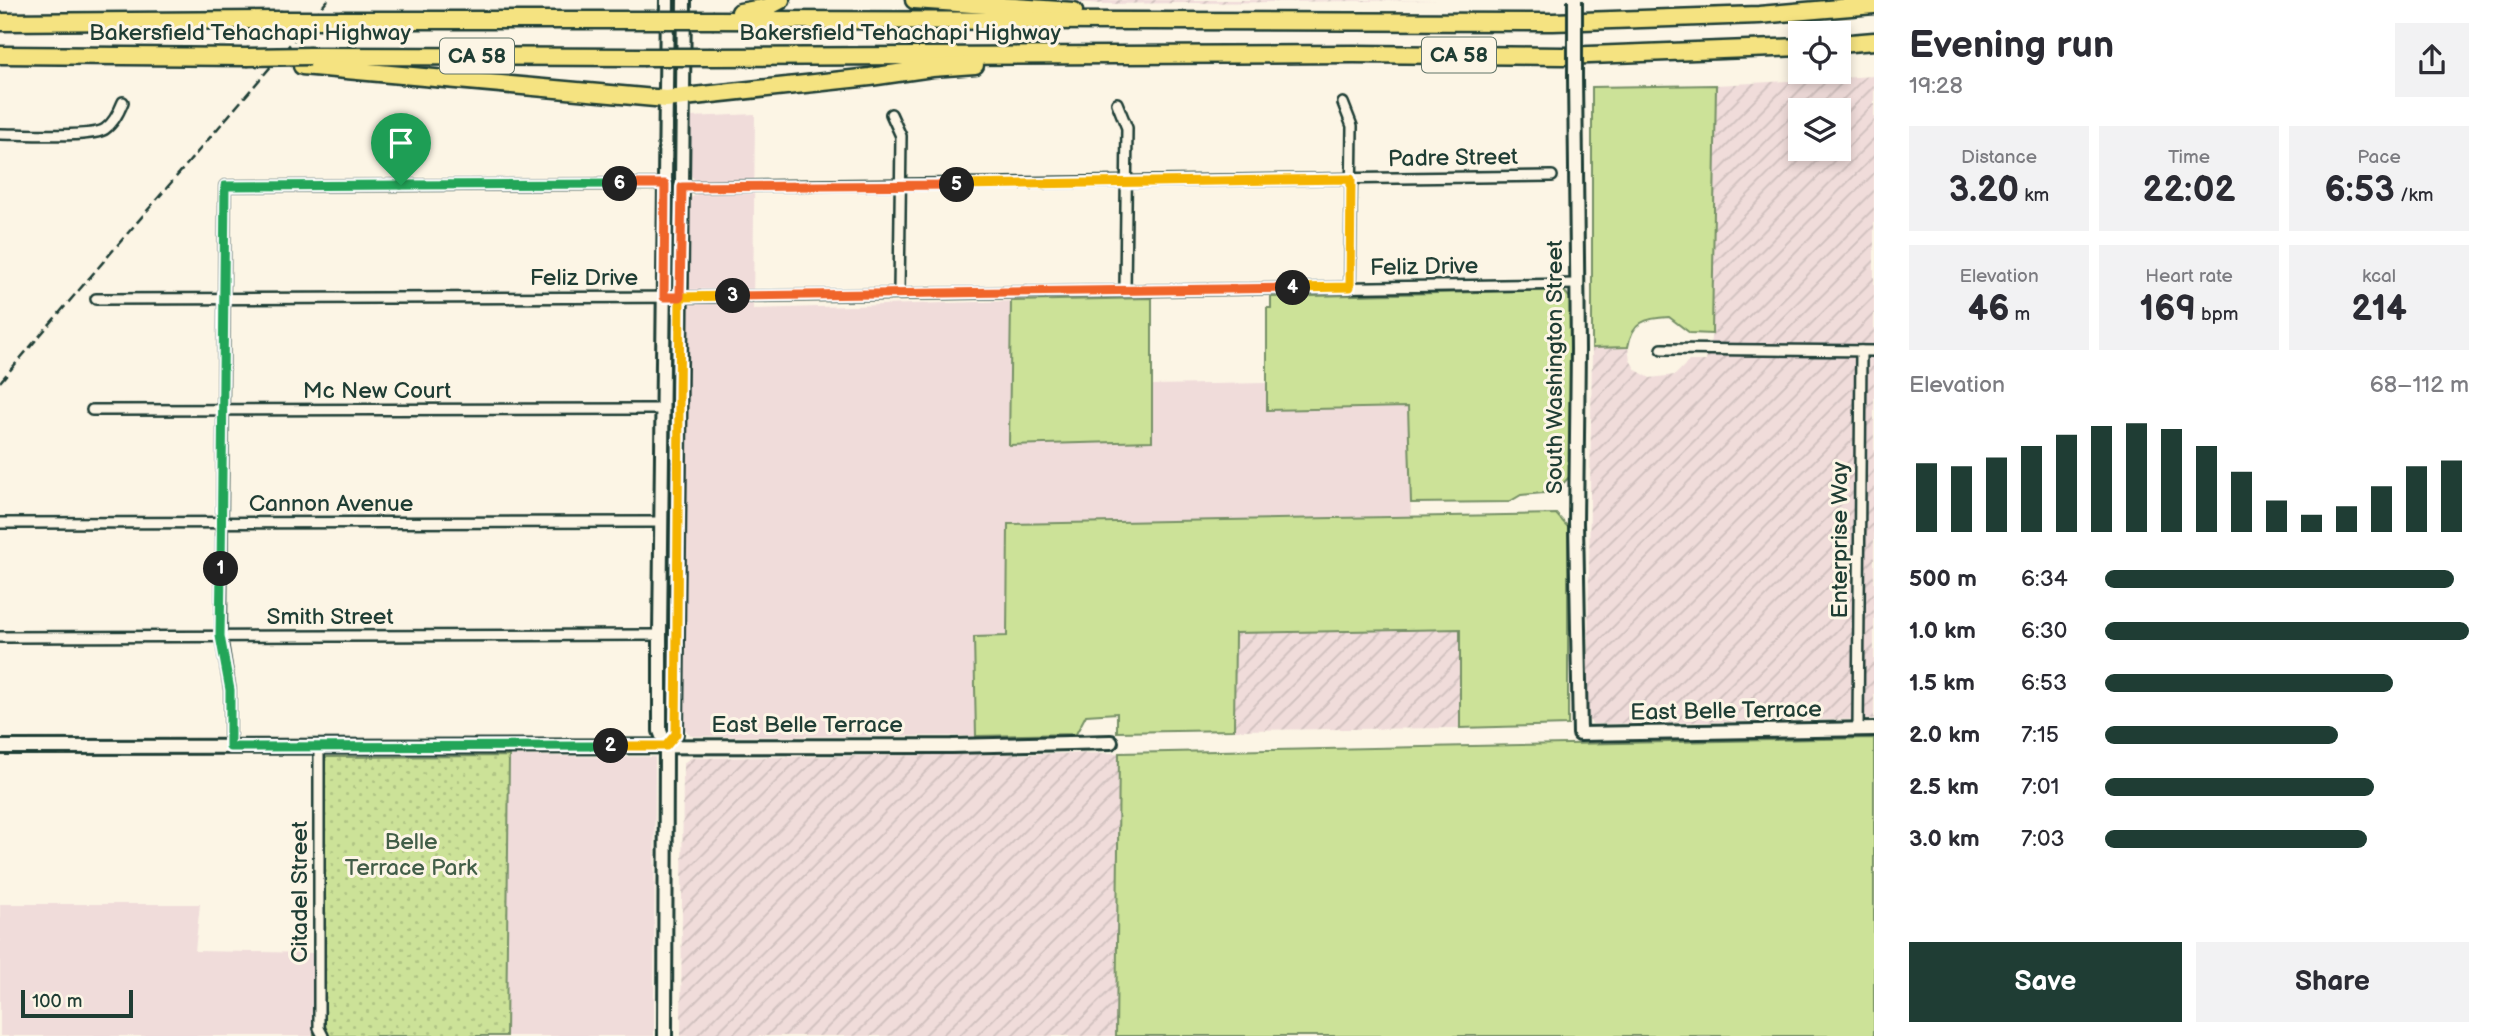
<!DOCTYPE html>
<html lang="en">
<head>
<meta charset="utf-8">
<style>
	:root { --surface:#fff; --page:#f2f2f3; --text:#2b2b33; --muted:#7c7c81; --accent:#1f3d34 }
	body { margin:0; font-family:"Balsamiq Sans",sans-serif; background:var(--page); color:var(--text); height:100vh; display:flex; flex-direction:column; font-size:26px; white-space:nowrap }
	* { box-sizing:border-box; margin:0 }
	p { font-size:23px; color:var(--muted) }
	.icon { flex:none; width:38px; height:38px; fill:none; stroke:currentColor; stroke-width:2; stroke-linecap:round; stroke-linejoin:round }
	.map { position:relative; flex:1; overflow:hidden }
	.drawer { display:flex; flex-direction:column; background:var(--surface); width:630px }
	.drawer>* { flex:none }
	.tools { position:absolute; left:1788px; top:21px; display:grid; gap:14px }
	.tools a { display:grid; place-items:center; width:63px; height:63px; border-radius:0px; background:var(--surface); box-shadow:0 4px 10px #0003; font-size:35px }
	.scale { position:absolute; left:21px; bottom:18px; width:112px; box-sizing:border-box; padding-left:7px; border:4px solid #1f3d34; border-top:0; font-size:19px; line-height:24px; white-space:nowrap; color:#1f3d34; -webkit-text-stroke:5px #fcf5e5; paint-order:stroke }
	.pin { position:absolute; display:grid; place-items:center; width:60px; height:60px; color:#fff; margin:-72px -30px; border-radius:50% 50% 50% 0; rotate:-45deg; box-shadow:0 0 7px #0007 }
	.pin .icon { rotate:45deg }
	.km { position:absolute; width:35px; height:35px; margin:-18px; border-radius:50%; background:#222; color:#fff; font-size:19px; line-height:35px; text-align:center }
	.round { display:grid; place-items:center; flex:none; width:74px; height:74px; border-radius:0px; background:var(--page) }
	.headline { display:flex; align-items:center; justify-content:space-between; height:119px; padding:0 35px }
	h1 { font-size:38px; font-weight:700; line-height:52px }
	.metrics { display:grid; grid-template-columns:repeat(3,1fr); gap:10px; height:119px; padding:7px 35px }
	.metrics div { display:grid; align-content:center; border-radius:0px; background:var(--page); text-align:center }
	.metrics b { font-size:35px; font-weight:700 }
	.metrics small { font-size:19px; font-weight:400 }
	.metrics p { font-size:19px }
	.chart { height:196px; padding:14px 35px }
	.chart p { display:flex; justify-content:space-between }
	.chart svg { width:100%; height:126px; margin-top:7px; stroke:var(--accent); stroke-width:6 }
	.primary-button { display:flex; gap:14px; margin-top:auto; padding:14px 35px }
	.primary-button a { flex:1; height:80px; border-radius:0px; background:var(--accent); color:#fff; font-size:28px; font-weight:700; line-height:80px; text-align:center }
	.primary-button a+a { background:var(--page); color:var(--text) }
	ul { padding:0 35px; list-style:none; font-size:23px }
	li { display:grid; grid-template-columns:112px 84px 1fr; align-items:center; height:52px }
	li i { height:18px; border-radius:9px; background:var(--accent) }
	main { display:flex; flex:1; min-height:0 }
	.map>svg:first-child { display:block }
	.built { fill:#f0dcda }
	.industrial { fill:url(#industrial-furrows); fill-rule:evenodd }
	.grass { fill:#cce298; stroke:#769066; stroke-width:2 }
	.park { fill:url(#park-dots); stroke:#769066; stroke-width:2 }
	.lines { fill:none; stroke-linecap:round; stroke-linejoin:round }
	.street-casing { stroke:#1f3d34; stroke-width:14 }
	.secondary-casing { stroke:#1f3d34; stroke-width:18 }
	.highway-casing { stroke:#1f3d34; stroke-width:21 }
	.street { stroke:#fcf5e5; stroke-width:9 }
	.secondary { stroke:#fcf5e5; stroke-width:12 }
	.highway { stroke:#f5e381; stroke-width:16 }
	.rail { stroke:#1f3d34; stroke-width:2.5; stroke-dasharray:10 5; stroke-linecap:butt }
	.secondary-bridge-casing { stroke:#1f3d34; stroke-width:18; stroke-linecap:butt }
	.highway-bridge-casing { stroke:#1f3d34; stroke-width:21; stroke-linecap:butt }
	.secondary-bridge { stroke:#fcf5e5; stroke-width:12 }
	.highway-bridge { stroke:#f5e381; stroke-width:16 }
	.split-1-casing { stroke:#fff; stroke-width:14 }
	.split-2-casing { stroke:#fff; stroke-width:14 }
	.split-3-casing { stroke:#fff; stroke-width:14 }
	.split-4-casing { stroke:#fff; stroke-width:14 }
	.split-5-casing { stroke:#fff; stroke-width:14 }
	.split-6-casing { stroke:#fff; stroke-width:14 }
	.split-7-casing { stroke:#fff; stroke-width:14 }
	.split-1 { stroke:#22a559; stroke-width:9 }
	.split-2 { stroke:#22a559; stroke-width:9 }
	.split-3 { stroke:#f5b400; stroke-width:9 }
	.split-4 { stroke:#f0652b; stroke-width:9 }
	.split-5 { stroke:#f5b400; stroke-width:9 }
	.split-6 { stroke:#f0652b; stroke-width:9 }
	.split-7 { stroke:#22a559; stroke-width:9 }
	.labels { text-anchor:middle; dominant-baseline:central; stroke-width:6; stroke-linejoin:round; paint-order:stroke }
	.shield { fill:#fcf5e5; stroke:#617469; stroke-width:2 }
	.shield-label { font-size:21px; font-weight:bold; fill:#1f3d34 }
	.street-label { font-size:23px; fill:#1f3d34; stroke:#fcf5e5 }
	.park-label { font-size:23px; fill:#425e48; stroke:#fcf5e5 }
</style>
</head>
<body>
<main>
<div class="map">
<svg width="1874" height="1036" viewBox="0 0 1874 1036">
	<defs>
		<pattern id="industrial-furrows" width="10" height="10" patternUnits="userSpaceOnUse" patternTransform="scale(1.75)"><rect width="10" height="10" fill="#f0dcda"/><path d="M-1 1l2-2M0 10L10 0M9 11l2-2" fill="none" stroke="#cdbebc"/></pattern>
		<pattern id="park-dots" width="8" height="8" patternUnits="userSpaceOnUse" patternTransform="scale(1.75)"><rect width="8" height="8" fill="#cce298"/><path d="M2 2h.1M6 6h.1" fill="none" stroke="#afc384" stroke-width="1.8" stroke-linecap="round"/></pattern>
	</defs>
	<rect width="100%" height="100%" fill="#fcf5e5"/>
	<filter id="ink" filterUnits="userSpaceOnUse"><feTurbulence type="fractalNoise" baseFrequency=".0143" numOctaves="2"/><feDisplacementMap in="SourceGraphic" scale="14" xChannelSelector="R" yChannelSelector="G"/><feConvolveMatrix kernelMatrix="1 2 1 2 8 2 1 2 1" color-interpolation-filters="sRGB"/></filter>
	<g filter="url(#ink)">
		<g class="built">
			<polygon points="755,114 753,309 1011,301 1009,445 1152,441 1153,385 1267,383 1268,410 1408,407 1411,516 1076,524 1007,637 974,638 976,736 692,736 684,729 689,317 688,205 691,198 697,194 697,181 692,177 689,171 691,117"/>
			<polygon points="509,756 655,757 654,1036 506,1036"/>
			<polygon points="0,904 200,904 195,951 314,953 314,1036 0,1036"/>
		</g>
		<g class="industrial">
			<polygon points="1055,0 1439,0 1102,4"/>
			<path d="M1874 76V719L1593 724 1587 718 1592 348 1628 347 1630 360 1636 370 1650 378 1675 375 1689 361H1706L1712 334 1716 85ZM1801 110H1839V149H1801Z"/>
			<polygon points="1461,629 1460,728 1234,730 1234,633"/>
			<polygon points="1119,753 1116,1036 681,1036 683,765 686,761 691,758"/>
		</g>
		<g class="grass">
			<path d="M1716 85 1712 334 1690 333 1669 317C1645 318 1632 322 1628 347L1592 348V87Z"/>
			<polygon points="1563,290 1571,299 1570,476 1555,492 1521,495 1509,502 1411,503 1408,407 1267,410 1267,308 1271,308 1271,297"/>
			<polygon points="1152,298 1152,441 1009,445 1011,301"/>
			<polygon points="1556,514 1568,527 1568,725 1460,728 1460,629 1235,633 1234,730 1117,732 1117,713 1086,715 1076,734 976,736 974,637 1007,636 1008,524"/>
			<polygon points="1874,738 1874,1036 1116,1036 1119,753"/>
		</g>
		<polygon class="park" points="509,756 506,1036 314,1036 316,757"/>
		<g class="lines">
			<g class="street-casing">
				<g id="street">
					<polyline points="1117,103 1127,128 1125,290"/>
					<polyline points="1343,103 1352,126 1350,287"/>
					<polyline points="891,114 901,136 899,293"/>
					<path d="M0 134C18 134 94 138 105 129 114 123 119 112 123 102"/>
					<polyline points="682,187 1552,176"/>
					<polyline points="96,299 703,297 1576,284"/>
					<polyline points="1662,349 1874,351"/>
					<polyline points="92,410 662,409"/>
					<polyline points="0,523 661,522"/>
					<polyline points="0,637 660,635"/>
					<polyline points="1858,730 1861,351"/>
					<polyline points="230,747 230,690 221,636 225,186 665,184"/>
					<polyline points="319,747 319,1028 323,1036"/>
				</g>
			</g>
			<g class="secondary-casing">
				<g id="secondary">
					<polyline points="1575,77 1578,349 1576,523 1580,734 1874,729"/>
					<polyline points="666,746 676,734 684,0"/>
					<polyline points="0,747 952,746 1111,742"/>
					<polyline points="665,1036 666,746 660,731 660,635 667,0"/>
				</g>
			</g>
			<g class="highway-casing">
				<g id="highway">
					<polyline points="914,0 1074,11"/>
					<polyline points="740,12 768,7 781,0"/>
					<polyline points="342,20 661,20"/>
					<polyline points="714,20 1553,22 1759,15 1874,5"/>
					<polyline points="0,22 280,20"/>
					<polyline points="1839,44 1874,41"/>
					<polyline points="0,55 247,57"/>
					<polyline points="310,56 643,57"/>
					<polyline points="710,57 1354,54 1563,56 1801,47"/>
					<polyline points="302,66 666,99 870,77 932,68 975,65"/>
				</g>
			</g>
			<use href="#street" class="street"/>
			<use href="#secondary" class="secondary"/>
			<use href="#highway" class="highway"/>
			<polyline class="rail" points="0,382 328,0"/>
			<g class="secondary-bridge-casing">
				<polyline id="secondary-bridge" points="1575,0 1575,77"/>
			</g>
			<g class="highway-bridge-casing">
				<g id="highway-bridge">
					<polyline points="280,20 342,20"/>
					<polyline points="661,20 714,20"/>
					<polyline points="247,57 310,56"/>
					<polyline points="643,57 710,57"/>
				</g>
			</g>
			<use href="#secondary-bridge" class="secondary-bridge"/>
			<use href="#highway-bridge" class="highway-bridge"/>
		</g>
	</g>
	<g class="lines" filter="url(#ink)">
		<g class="split-1-casing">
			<polyline id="split-1" points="221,569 225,186 401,185"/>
		</g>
		<g class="split-2-casing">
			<polyline id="split-2" points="221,569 220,636 230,690 230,747 611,746"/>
		</g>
		<g class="split-3-casing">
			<polyline id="split-3" points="611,746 666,746 676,734 680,297 733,296"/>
		</g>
		<g class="split-4-casing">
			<polyline id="split-4" points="733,296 1293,288"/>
		</g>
		<g class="split-5-casing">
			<polyline id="split-5" points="957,185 1351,179 1350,287 1293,288"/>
		</g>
		<g class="split-6-casing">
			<polyline id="split-6" points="620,184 665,184 664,297 680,297 682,187 957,185"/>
		</g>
		<g class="split-7-casing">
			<polyline id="split-7" points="401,185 620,184"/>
		</g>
		<use href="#split-1" class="split-1"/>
		<use href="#split-2" class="split-2"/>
		<use href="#split-3" class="split-3"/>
		<use href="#split-4" class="split-4"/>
		<use href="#split-5" class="split-5"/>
		<use href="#split-6" class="split-6"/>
		<use href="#split-7" class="split-7"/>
	</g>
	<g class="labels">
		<g class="shield">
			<rect x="1422" y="37.5" width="74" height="35" rx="5"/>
			<rect x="440" y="38.5" width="74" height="35" rx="5"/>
		</g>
		<g class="shield-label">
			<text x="1459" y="55">CA 58</text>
			<text x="477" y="56">CA 58</text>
		</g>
		<g class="street-label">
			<text x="250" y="33">Bakersfield Tehachapi Highway</text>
			<text x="900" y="33">Bakersfield Tehachapi Highway</text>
			<text transform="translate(1453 158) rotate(-1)">Padre Street</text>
			<text transform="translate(1424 267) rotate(-1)">Feliz Drive</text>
			<text x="584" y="278">Feliz Drive</text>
			<text transform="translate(1555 367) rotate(-90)">South Washington Street</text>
			<text x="377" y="391">Mc New Court</text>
			<text x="331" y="504">Cannon Avenue</text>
			<text transform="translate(1840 540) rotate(-90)">Enterprise Way</text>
			<text x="330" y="617">Smith Street</text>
			<text transform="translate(1726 711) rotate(-1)">East Belle Terrace</text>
			<text x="807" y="725">East Belle Terrace</text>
			<text transform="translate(300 892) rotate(-90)">Citadel Street</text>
		</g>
		<g class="park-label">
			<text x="411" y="842">Belle<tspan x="411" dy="26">Terrace Park</tspan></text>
		</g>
	</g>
</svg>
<div class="tools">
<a><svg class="icon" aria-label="locate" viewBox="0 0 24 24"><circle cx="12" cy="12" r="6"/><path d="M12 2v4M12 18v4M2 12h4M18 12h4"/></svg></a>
<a><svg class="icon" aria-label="layers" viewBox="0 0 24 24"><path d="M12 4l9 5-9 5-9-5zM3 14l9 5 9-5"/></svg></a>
</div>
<div class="scale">100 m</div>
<div class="pin" style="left:401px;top:185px;background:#1e9e55"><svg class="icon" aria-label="arrive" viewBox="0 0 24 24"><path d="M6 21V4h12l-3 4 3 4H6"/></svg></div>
<b class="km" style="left:221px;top:569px">1</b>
<b class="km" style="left:611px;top:746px">2</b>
<b class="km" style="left:733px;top:296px">3</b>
<b class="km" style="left:1293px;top:288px">4</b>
<b class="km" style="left:957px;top:185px">5</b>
<b class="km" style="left:620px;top:184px">6</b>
</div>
<section class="drawer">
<div class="headline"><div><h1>Evening run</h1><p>19:28</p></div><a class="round"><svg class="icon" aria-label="share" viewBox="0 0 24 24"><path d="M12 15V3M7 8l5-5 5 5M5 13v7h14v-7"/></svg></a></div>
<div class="metrics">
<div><p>Distance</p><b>3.20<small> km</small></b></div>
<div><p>Time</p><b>22:02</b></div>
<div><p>Pace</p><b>6:53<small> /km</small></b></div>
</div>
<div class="metrics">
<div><p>Elevation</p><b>46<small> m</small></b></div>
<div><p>Heart rate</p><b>169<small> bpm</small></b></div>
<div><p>kcal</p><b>214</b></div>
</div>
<div class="chart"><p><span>Elevation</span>68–112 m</p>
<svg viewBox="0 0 160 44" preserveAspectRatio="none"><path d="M5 44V20M15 44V21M25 44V18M35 44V14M45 44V10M55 44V7M65 44V6M75 44V8M85 44V14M95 44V23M105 44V33M115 44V38M125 44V35M135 44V28M145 44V21M155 44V19"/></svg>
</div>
<ul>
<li><b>500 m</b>6:34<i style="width:96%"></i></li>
<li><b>1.0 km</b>6:30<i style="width:100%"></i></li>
<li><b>1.5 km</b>6:53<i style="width:79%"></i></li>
<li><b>2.0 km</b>7:15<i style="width:64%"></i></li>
<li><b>2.5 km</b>7:01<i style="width:74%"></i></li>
<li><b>3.0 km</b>7:03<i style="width:72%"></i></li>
</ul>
<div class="primary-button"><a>Save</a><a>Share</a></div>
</section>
</main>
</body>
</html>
